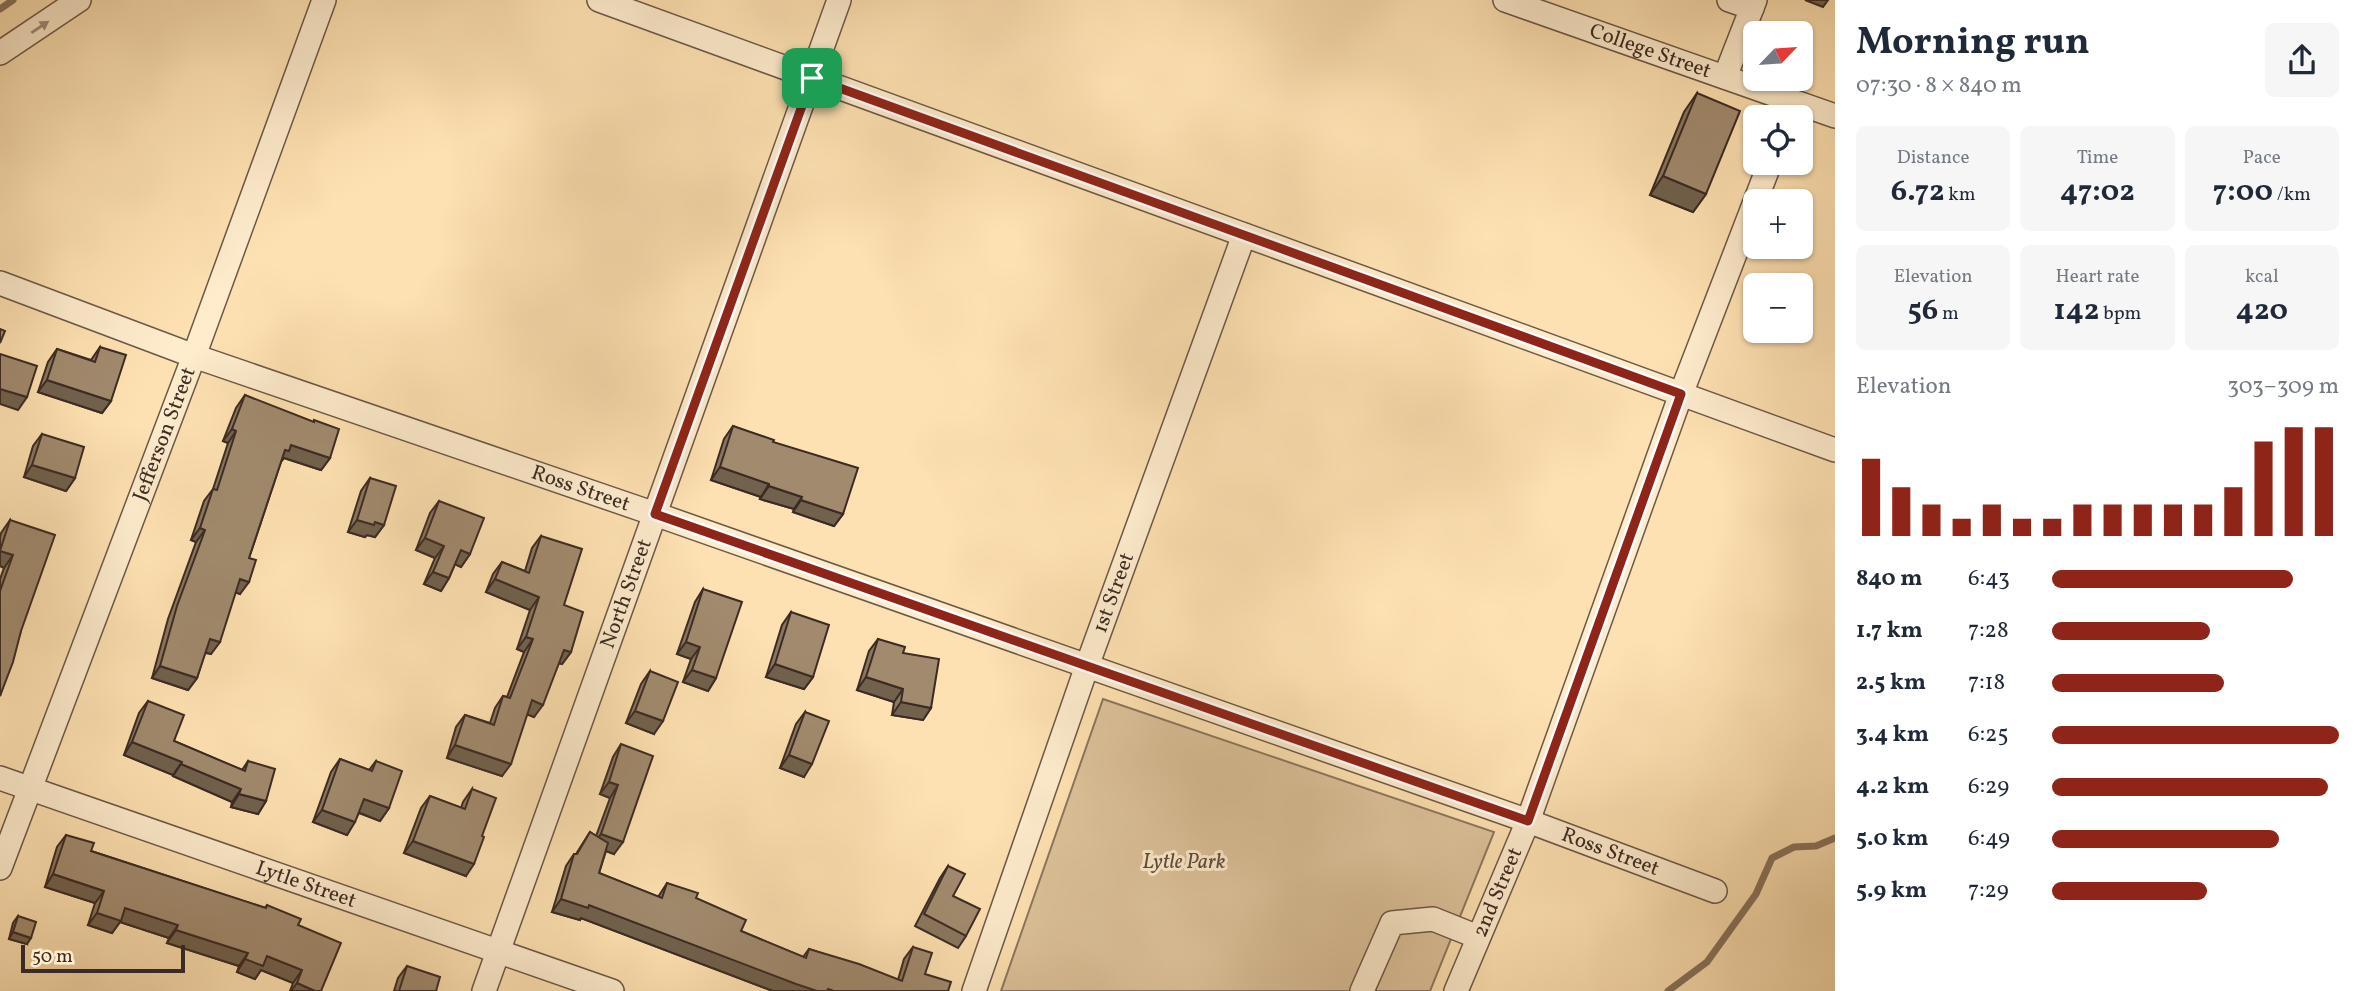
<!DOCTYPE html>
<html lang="en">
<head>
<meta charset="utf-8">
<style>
	:root { --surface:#fff; --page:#f6f6f7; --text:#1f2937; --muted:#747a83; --accent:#8f2418 }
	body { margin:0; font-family:Vollkorn,serif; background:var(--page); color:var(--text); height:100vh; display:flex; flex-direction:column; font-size:26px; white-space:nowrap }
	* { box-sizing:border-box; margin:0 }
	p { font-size:23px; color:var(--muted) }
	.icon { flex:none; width:38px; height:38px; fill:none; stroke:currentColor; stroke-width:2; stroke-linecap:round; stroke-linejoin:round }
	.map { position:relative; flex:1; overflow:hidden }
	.panel { display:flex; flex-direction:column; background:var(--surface); width:525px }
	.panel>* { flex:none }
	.needle { width:46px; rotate:65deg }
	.buttons { position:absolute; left:1743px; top:21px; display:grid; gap:14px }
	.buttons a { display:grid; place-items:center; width:70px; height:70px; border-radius:10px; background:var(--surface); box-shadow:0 2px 5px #0004; font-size:35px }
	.scale { position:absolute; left:21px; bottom:18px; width:164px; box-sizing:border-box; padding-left:7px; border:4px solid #3c2b24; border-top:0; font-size:19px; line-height:24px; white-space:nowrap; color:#3c2b24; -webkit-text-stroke:5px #feeccd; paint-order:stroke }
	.pin { position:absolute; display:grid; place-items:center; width:60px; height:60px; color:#fff; margin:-30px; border-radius:14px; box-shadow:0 4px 10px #0006 }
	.round { display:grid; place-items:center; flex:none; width:74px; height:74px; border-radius:10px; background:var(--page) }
	.overview { display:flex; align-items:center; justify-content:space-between; height:119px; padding:0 21px }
	h1 { font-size:38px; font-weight:700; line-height:52px }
	.stats { display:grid; grid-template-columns:repeat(3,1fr); gap:10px; height:119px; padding:7px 21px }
	.stats div { display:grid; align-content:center; border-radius:10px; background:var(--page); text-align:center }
	.stats b { font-size:30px; font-weight:700 }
	.stats small { font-size:19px; font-weight:400 }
	.stats p { font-size:19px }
	.chart { height:196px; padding:14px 21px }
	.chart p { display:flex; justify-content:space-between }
	.chart svg { width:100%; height:126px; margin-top:7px; stroke:var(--accent); stroke-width:6 }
	ul { padding:0 21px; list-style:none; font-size:23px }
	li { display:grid; grid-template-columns:112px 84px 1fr; align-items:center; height:52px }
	li i { height:18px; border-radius:9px; background:var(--accent) }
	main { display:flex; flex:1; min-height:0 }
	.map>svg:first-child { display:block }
	.green { fill:#ddc29a; stroke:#8c765f; stroke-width:2 }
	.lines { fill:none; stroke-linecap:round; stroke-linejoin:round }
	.stream { stroke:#89735c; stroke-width:7 }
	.minor-casing { stroke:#6c5848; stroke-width:26 }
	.minor { stroke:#feeccd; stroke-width:23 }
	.wall { fill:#8a775f; stroke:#3c2b24; stroke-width:2 }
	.shaded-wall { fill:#71614d; stroke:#3c2b24; stroke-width:2 }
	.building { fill:#a18a6e; stroke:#3c2b24; stroke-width:2 }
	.oneway { fill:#9d8c78 }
	.route-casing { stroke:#fff; stroke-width:14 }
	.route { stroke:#8f2418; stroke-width:9 }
	.labels { text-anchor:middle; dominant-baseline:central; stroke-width:6; stroke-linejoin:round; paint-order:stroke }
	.street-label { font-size:21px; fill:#3c2b24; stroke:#feeccd }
	.park-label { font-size:21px; font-style:italic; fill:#5c493c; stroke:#feeccd }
</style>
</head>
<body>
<main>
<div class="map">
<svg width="1835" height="991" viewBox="0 0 1835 991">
	<rect width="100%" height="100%" fill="#fee1b2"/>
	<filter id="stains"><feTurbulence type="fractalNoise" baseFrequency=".00286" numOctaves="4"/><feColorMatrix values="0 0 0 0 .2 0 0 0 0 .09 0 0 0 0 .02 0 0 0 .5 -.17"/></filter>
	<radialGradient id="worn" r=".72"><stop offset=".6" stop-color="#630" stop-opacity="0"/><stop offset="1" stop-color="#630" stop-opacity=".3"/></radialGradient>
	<polygon class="green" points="1103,699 1494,832 1430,991 1001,991"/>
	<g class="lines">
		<g class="stream">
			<polyline points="0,9 13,0"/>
			<polyline points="1668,991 1707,962 1756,894 1772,858 1794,847 1816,846 1835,838"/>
		</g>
		<g class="minor-casing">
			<g id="minor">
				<polyline points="599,0 1835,450"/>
				<path id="s1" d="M1505 0 1835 116"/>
				<polyline points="1729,0 1752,8"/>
				<polyline points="0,53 79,0"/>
				<polyline points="1725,77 1755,0"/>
				<path id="s2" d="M0 283 194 356 655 514 1528 821 1715 891"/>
				<path id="s3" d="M0 778 612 991"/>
				<path id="s4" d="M0 868 194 356 324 0"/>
				<path id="s5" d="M484 991 839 0"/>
				<path id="s6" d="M974 991 1087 666 1244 235"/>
				<polyline points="1362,991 1392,923 1433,919 1478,937"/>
				<path id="s7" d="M1456 991 1528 821 1681 394 1770 163"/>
			</g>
		</g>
		<use href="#minor" class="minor"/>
	</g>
	<g class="wall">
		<polygon points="1697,93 1706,194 1693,212 1650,195 1684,112"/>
		<polygon points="100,347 111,401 102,413 38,392 48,362 57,349 91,360"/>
		<polygon points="245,395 330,458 321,470 284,458 281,462 249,558 240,594 235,592 211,654 205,653 197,678 188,690 152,678 168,619 196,542 191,540 204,501 213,489 228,443 223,441 236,408"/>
		<polygon points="733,426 773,442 843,514 834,526 793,512 794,509 760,499 761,497 711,480 724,439"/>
		<polygon points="42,434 75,478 66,491 24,477 33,446"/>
		<polygon points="370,478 384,525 375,537 367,535 365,537 348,532 361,491"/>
		<polygon points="439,501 470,554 461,567 455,564 449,578 441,591 424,584 435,558 416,550 430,513"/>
		<polygon points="10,520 21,631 0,696 0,579 4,568 0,566 0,537 1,533"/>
		<polygon points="541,536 564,605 571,652 562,664 559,663 534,717 527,714 502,776 447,758 456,727 465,715 490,723 495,708 503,696 507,697 524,652 517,649 530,610 486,592 493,574 502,562 525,571 532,548"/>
		<polygon points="703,589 716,678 708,691 683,682 691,659 677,654 695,602"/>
		<polygon points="791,612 813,677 804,689 766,677 782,625"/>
		<polygon points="878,639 903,653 931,708 923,720 892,715 894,702 857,690 869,651"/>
		<polygon points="650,671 654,734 626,723 641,684"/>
		<polygon points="148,701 174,741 242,770 248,761 266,801 258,814 231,807 232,802 173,776 173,775 124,755 139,713"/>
		<polygon points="805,712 804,777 780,768 796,724"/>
		<polygon points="621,744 614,854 606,851 599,873 658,897 667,883 696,898 741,931 803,957 809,949 898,980 904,959 913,947 925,974 948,991 773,991 581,918 580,920 552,912 566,866 574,854 576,854 590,832 596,836 610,798 600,794 613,757"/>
		<polygon points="340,759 369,770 376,761 389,808 380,821 359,813 347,835 313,822 331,772"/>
		<polygon points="472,789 466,876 404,853 421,808 430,796 461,808 463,802"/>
		<polygon points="66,835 91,851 265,908 267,905 298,925 321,991 290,991 293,983 261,970 255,979 237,972 239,966 167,943 169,938 120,922 112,933 88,925 95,903 45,887 57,847"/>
		<polygon points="948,866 953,896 966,936 958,948 915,926 940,878"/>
		<polygon points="18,916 27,944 9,939 13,923"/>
		<polygon points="407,966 436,991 394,991 398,978"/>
	</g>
	<g class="shaded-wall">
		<polygon points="1805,0 1828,0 1823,7"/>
		<polygon points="1663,176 1706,194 1693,212 1650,195"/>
		<polygon points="47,380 111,401 102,413 38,392"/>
		<polygon points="0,389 27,397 18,410 0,404"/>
		<polygon points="232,429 236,431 228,443 223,441"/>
		<polygon points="291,445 330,458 321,470 284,458 280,463 285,450"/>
		<polygon points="32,465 75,478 66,491 24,477"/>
		<polygon points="720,467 769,484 761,497 711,480"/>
		<polygon points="769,486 802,497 794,509 760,499"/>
		<polygon points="801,500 843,514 834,526 793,512"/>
		<polygon points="357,520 375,522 384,525 375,537 367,535 365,537 348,532"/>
		<polygon points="200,528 205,530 196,542 191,540"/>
		<polygon points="425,538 444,546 435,558 416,550"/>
		<polygon points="461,550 470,554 461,567 452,563"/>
		<polygon points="0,551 13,555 4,568 0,566"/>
		<polygon points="433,572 449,578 441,591 424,584"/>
		<polygon points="240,579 249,582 240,594 231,591"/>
		<polygon points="495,579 539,597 530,610 486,592"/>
		<polygon points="526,637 533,639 524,652 517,649"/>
		<polygon points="210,639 220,642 211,654 201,651"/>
		<polygon points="686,642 700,647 691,659 677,654"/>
		<polygon points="564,650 571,652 562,664 556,662"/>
		<polygon points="775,664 813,677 804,689 766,677"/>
		<polygon points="160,666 197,678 188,690 152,678"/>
		<polygon points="692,670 716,678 708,691 683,682"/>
		<polygon points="866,677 903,689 894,702 857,690"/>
		<polygon points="532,700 543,705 534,717 523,713"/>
		<polygon points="901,702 931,708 923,720 892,715"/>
		<polygon points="635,711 663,721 654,734 626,723"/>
		<polygon points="132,742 182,762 173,775 124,755"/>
		<polygon points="455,745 511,764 502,776 447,758"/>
		<polygon points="789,755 812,764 804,777 780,768"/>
		<polygon points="181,764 241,789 232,802 173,776"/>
		<polygon points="609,782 618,785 610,798 600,794"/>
		<polygon points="239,794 266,801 258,814 231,807"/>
		<polygon points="364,799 389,808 380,821 355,811"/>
		<polygon points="322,810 355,822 347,835 313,822"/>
		<polygon points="601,834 623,842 614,854 593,846"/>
		<polygon points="413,841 474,864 466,876 404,853"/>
		<polygon points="53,874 104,891 95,903 45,887"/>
		<polygon points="561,899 589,905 817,991 773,991 581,918 580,920 552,912"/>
		<polygon points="125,908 178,925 169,938 120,922 112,933 88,925 97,913"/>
		<polygon points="176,930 248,953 239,966 167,943"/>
		<polygon points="13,932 31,938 27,944 9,939"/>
		<polygon points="267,956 302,970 293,983 261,970 255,979 237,972 245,959"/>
		<polygon points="297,983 315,991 291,991"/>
	</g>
	<g class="building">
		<polygon points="1697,93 1740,111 1706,194 1663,176"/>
		<polygon points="0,329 5,331 0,343"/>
		<polygon points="100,347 126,355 111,401 47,380 57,349 95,362"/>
		<polygon points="0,354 37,366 27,397 0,389"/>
		<polygon points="245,395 314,422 314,420 339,429 330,458 291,445 289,451 285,450 249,558 256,560 249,582 240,579 220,642 210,639 197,678 160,666 177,606 205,530 200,528 213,489 217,490 236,431 232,429"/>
		<polygon points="733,426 774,440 773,442 858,468 843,514 801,500 802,497 769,486 769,484 720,467"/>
		<polygon points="42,434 84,447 75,478 32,465"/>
		<polygon points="370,478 396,486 384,525 375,522 374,525 357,520"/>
		<polygon points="439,501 484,518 470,554 461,550 449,578 433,572 444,546 425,538"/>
		<polygon points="10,520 55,535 21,631 13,662 0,696 0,591 13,555 0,551"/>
		<polygon points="541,536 582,549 564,605 583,612 571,652 564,650 543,705 532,700 511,764 455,745 465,715 494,725 503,696 510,698 533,639 526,637 539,597 495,579 502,562 529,573"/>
		<polygon points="703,589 742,602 716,678 692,670 700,647 686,642"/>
		<polygon points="791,612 829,625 813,677 775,664"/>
		<polygon points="878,639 905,647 903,653 939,659 931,708 901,702 903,689 866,677"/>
		<polygon points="650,671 678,682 663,721 635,711"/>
		<polygon points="148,701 184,715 174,741 245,771 248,761 275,769 266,801 239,794 241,789 181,764 182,762 132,742"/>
		<polygon points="805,712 829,721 812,764 789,755"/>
		<polygon points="621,744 653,756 623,842 601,834 618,785 609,782"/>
		<polygon points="340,759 372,771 376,761 402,771 389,808 364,799 355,822 322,810"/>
		<polygon points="472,789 496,798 482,836 484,837 474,864 413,841 430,796 465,809"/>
		<polygon points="590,832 608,843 599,873 662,898 667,883 698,893 696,898 746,920 741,931 806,958 809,949 859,964 902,981 913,947 932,953 925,974 951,982 948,991 834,991 828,989 827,991 817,991 796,984 589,905 588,908 561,899 574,854 577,854"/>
		<polygon points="66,835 94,843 91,851 266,908 267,905 301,919 298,925 341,943 321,991 315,991 297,983 302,970 267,956 263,966 245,959 248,953 176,930 178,925 125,908 121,921 97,913 104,891 53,874"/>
		<polygon points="948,866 965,874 953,896 980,909 966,936 924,914"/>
		<polygon points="18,916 36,922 31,938 13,932"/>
		<polygon points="407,966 440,977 436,991 399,991"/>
	</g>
	<defs><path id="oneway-solid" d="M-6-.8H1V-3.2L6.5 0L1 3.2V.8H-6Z" transform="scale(1.75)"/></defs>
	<use class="oneway" href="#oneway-solid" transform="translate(40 27) rotate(-34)"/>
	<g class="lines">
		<g class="route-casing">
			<polygon id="route" points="812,78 1681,394 1528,821 655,514"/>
		</g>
		<use href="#route" class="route"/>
	</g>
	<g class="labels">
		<g class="street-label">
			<text stroke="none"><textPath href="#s1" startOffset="154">College Street</textPath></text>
			<text stroke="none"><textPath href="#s4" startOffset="464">Jefferson Street</textPath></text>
			<text stroke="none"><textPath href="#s2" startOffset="616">Ross Street</textPath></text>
			<text stroke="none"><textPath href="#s6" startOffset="422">1st Street</textPath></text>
			<text stroke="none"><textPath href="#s5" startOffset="422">North Street</textPath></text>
			<text stroke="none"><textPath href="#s2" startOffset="1708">Ross Street</textPath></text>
			<text stroke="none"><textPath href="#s3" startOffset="324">Lytle Street</textPath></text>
			<text stroke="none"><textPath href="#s7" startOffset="107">2nd Street</textPath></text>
		</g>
		<g class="park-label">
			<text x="1184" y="862">Lytle Park</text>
		</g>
	</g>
	<rect width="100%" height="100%" filter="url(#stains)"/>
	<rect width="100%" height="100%" fill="url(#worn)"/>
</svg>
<div class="buttons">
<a><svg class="needle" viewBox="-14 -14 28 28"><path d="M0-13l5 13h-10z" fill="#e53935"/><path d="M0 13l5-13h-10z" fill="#747a83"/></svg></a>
<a><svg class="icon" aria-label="locate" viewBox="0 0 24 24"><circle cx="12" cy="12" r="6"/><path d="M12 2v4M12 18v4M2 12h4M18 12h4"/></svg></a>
<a>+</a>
<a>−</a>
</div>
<div class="scale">50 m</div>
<div class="pin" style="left:812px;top:78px;background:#1e9e55"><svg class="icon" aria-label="arrive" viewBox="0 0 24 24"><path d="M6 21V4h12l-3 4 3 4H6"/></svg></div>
</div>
<section class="panel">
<div class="overview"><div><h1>Morning run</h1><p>07:30 · 8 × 840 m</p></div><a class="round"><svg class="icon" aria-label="share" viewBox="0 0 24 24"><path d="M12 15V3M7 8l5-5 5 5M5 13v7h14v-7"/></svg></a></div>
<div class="stats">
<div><p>Distance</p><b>6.72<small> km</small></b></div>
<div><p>Time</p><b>47:02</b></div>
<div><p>Pace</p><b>7:00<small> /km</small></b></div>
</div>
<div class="stats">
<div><p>Elevation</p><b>56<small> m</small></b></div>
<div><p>Heart rate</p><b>142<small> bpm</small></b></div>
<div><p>kcal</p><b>420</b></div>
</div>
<div class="chart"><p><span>Elevation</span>303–309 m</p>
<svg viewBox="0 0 160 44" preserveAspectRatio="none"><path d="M5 44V17M15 44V27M25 44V33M35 44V38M45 44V33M55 44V38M65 44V38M75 44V33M85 44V33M95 44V33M105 44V33M115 44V33M125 44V27M135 44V11M145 44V6M155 44V6"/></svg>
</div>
<ul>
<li><b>840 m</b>6:43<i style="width:84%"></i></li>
<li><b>1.7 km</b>7:28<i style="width:55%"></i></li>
<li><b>2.5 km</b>7:18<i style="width:60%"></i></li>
<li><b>3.4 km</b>6:25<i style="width:100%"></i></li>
<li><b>4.2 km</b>6:29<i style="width:96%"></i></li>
<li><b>5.0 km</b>6:49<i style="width:79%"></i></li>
<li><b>5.9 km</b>7:29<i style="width:54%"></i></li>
</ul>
</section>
</main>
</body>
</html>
